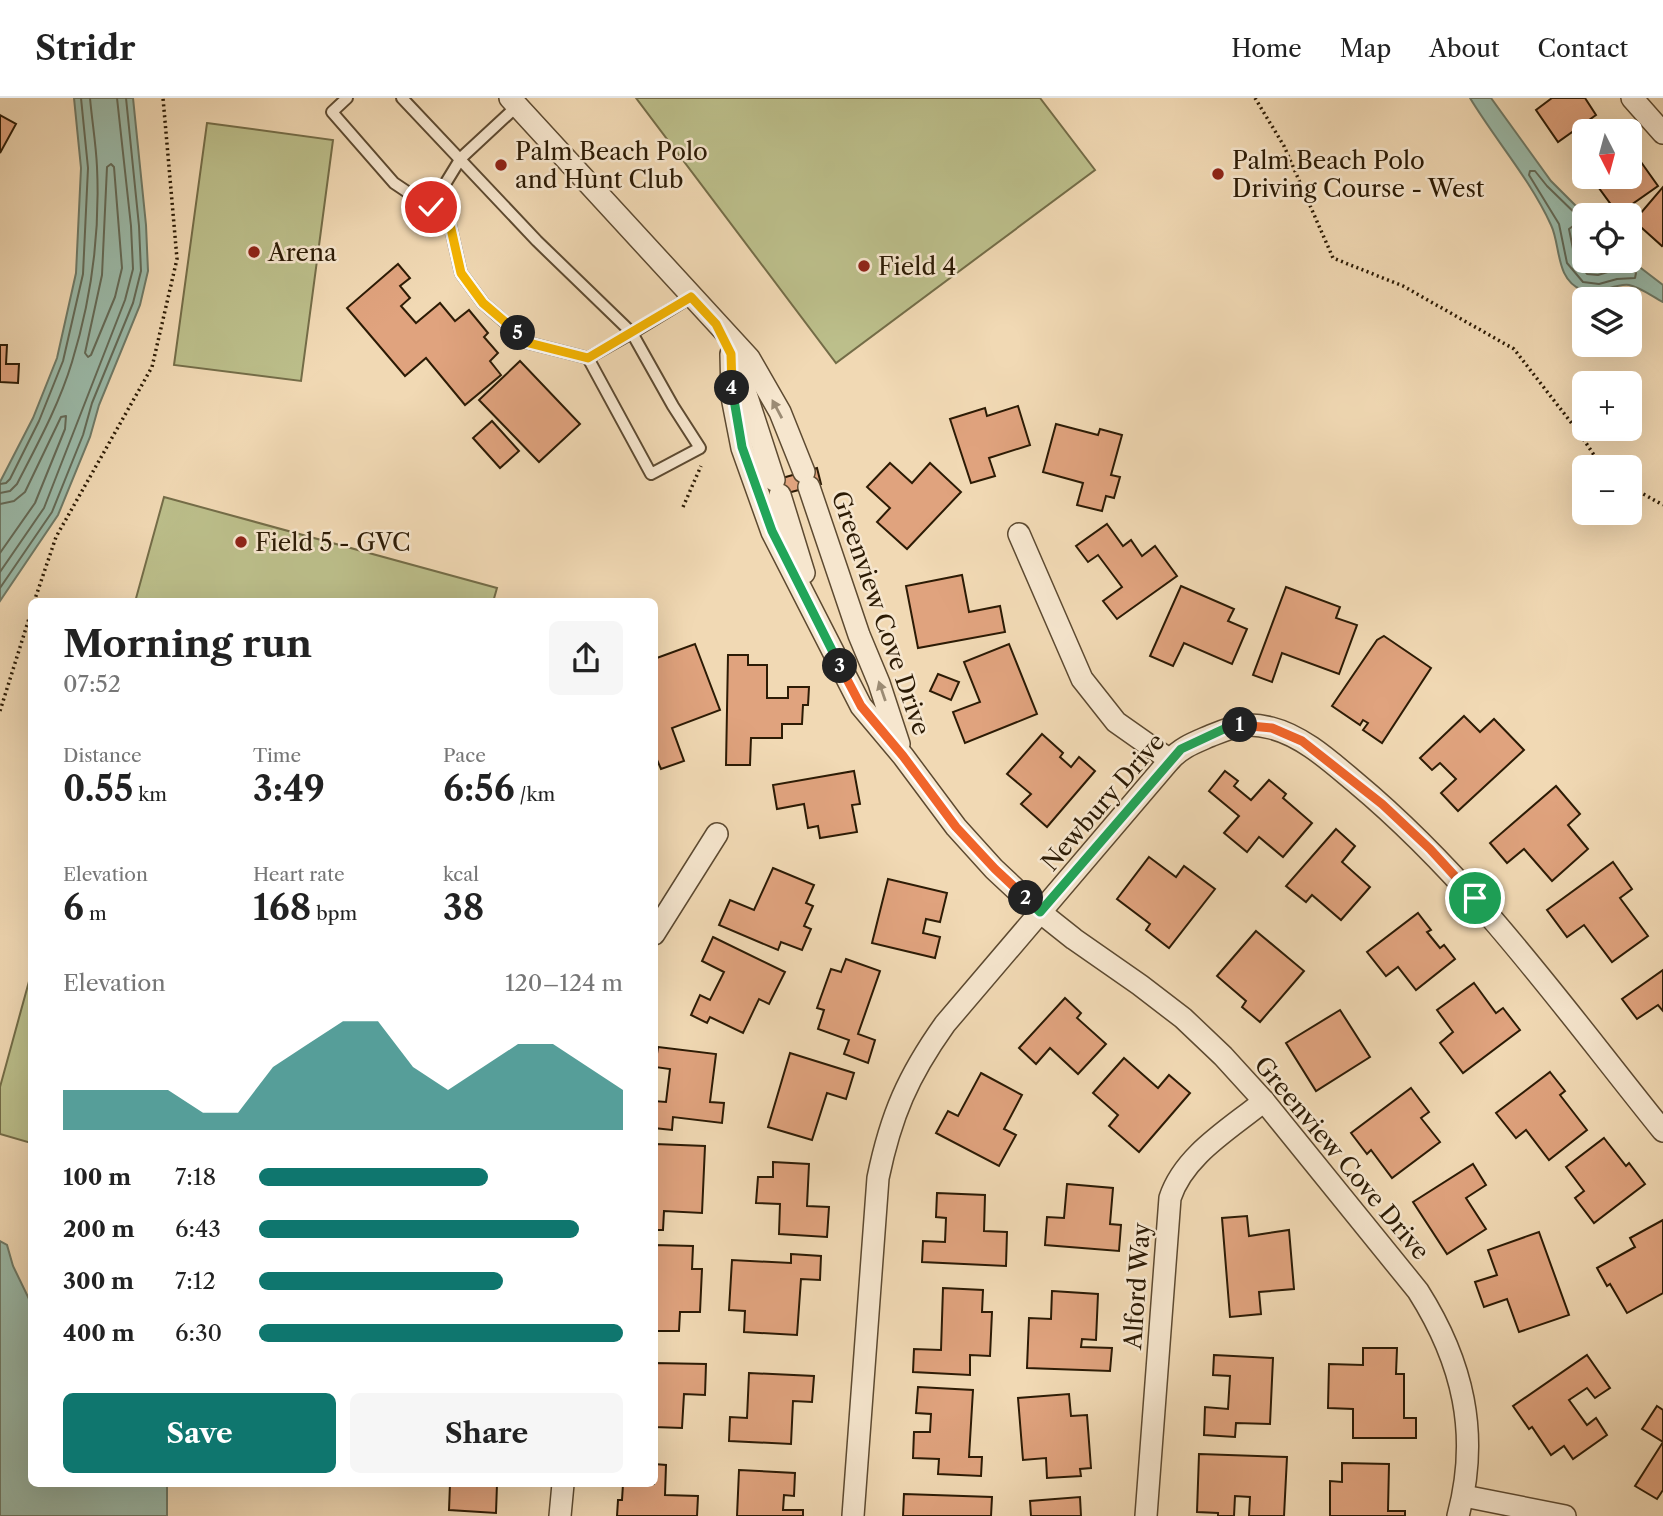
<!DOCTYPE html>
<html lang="en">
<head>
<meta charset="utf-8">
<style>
	:root { --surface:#fff; --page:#f6f6f6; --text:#222; --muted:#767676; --line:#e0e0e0; --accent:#0f766e }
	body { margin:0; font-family:"Libre Caslon Text",serif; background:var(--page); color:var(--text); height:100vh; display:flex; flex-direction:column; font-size:26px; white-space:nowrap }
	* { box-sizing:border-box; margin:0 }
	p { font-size:23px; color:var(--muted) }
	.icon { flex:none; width:38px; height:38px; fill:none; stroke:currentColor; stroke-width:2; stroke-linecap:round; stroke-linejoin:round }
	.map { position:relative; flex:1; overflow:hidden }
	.sheet { position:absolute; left:28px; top:500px; width:630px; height:889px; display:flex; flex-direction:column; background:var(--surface); border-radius:10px; box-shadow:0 7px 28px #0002 }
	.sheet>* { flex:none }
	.needle { width:46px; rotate:174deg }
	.buttons { position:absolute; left:1572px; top:21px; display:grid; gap:14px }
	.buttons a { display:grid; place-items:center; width:70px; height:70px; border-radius:10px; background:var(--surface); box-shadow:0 7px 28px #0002; font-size:35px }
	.pin { position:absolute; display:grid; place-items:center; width:60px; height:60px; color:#fff; margin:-30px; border:4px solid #fff; border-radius:50%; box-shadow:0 2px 7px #0007 }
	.km { position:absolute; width:35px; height:35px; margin:-18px; border-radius:50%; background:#222; color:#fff; font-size:19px; line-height:35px; text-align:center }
	.round { display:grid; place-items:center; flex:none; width:74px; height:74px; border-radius:10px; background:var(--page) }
	.overview { display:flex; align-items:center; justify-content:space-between; height:119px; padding:0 35px }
	h1 { font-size:38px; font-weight:700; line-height:52px }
	.metrics { display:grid; grid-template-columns:repeat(3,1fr); gap:10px; height:119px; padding:7px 35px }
	.metrics div { display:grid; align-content:center }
	.metrics b { font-size:35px; font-weight:700 }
	.metrics small { font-size:19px; font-weight:400 }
	.metrics p { font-size:19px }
	.chart { height:196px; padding:14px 35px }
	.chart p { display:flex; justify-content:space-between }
	.chart svg { width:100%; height:126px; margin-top:7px; fill:var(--accent); opacity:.7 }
	.button { display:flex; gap:14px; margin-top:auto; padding:14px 35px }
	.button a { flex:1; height:80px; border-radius:10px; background:var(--accent); color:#fff; font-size:28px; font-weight:700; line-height:80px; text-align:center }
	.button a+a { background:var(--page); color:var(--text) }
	ul { padding:0 35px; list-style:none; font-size:23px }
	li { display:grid; grid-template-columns:112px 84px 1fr; align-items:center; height:52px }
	li i { height:18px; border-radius:9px; background:var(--accent) }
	header { display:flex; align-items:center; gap:42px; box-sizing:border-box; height:98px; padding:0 35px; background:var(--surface); border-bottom:2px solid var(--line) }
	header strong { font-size:33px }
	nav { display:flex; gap:38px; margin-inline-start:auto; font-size:24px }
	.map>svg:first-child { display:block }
	.green { fill:#bcbf8b; stroke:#746d48; stroke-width:2 }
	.water { fill:#9bbaa9; stroke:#6f7a67; stroke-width:2 }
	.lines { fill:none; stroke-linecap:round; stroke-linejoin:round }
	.shore { stroke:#646a57; stroke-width:2 }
	.building { fill:#e0a37e; stroke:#2c1b05; stroke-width:2 }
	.lane-casing { stroke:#5d4a31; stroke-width:14 }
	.street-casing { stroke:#5d4a31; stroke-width:24 }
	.path { stroke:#2c1b05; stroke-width:3.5; stroke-dasharray:2 3.5; stroke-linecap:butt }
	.lane { stroke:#f6e6ce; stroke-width:10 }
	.street { stroke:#f6e6ce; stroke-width:21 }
	.oneway { fill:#9b8b74 }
	.split-1-casing { stroke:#fff; stroke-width:14 }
	.split-2-casing { stroke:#fff; stroke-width:14 }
	.split-3-casing { stroke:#fff; stroke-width:14 }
	.split-4-casing { stroke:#fff; stroke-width:14 }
	.split-5-casing { stroke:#fff; stroke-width:14 }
	.split-6-casing { stroke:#fff; stroke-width:14 }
	.split-1 { stroke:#f0652b; stroke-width:9 }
	.split-2 { stroke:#22a559; stroke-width:9 }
	.split-3 { stroke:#f0652b; stroke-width:9 }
	.split-4 { stroke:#22a559; stroke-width:9 }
	.split-5 { stroke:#f5b400; stroke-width:9 }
	.split-6 { stroke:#f5b400; stroke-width:9 }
	.poi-dot { fill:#8f2418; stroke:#f6e6ce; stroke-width:2.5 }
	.labels { text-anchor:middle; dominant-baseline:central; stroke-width:5; stroke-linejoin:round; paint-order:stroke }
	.poi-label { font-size:24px; fill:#2c1b05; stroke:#f6e6ce; text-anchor:start }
	.street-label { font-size:24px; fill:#2c1b05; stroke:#f6e6ce }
</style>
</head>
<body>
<header>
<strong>Stridr</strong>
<nav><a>Home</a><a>Map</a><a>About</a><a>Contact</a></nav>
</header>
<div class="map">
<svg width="1663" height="1418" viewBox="0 0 1663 1418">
	<rect width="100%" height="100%" fill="#f1d9b4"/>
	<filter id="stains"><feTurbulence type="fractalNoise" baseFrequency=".00286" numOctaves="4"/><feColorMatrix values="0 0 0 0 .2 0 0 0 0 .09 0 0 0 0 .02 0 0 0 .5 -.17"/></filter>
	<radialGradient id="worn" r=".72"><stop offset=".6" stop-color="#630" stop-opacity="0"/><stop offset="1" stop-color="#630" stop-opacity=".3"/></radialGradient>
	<g class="green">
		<polygon points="636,0 1040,0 1095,72 836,265"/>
		<polygon points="207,25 333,42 301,283 174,267"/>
		<polygon points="164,399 497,490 493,504 135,504"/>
		<polygon points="31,876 31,1045 0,1036 0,989"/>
	</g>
	<g class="water">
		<polygon points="74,0 133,0 146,127 148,173 140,207 99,307 90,339 58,417 0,503 0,384 33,320 57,260 76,175 81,70"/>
		<path d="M1470 0H1491L1551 83 1585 117 1584 163H1629V161L1663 187V204C1653 199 1640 189 1629 187 1613 185 1598 199 1582 192 1555 181 1561 148 1551 127 1530 81 1496 43 1470 0Z"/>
		<polygon points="0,1143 7,1147 13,1168 31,1205 32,1386 167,1386 167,1418 0,1418"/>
	</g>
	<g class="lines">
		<g class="shore">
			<polygon points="111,66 114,69 122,170 115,199 91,257 88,259 85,255 102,177 107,69"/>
			<polyline points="1584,124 1547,88 1535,73 1530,73 1529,77 1559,126 1567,165 1583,184 1599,186 1617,181 1635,180 1636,175 1623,163"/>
			<polyline points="1584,133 1573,128 1569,131 1575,161 1587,176 1598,177 1614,172 1616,169 1614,163"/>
			<polyline points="0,386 6,385 10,381 39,323 63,263 83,176 88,70 81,0"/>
			<path d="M0 395 10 393 17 386C37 347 59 307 72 264 91 202 100 134 97 69 96 46 92 23 90 0"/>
			<polyline points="0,406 14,403 25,394 61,319 66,318 65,331 35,405 0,455"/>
			<polyline points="0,474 44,410 125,202 133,171 131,128 117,0"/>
			<polyline points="0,490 52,414 83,337 92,305 133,205 141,173 139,128 126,0"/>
		</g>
	</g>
	<g class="building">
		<polygon points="1552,0 1585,0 1596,17 1558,44 1536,12"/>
		<polygon points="0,17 16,26 0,55"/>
		<polygon points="1636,57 1658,88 1618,116 1596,86 1606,79 1629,79 1629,62"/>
		<polygon points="1663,89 1663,147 1662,148 1634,123"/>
		<polygon points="398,166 410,180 400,188 410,200 401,208 416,225 440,205 455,223 469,212 488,235 484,239 498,255 490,263 501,277 465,307 426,260 405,278 347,210"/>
		<polygon points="0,247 7,247 6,266 19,266 18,285 0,284"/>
		<polygon points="520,263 580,326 539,364 479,302"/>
		<polygon points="1018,308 1030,347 989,360 995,378 971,385 950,321 985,310 987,318"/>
		<polygon points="492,323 519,353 500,370 473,340"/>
		<polygon points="1056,326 1098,337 1100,331 1122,337 1111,377 1120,379 1114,400 1106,398 1102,413 1077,407 1083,385 1043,374"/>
		<polygon points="890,365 912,385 930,365 961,394 907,451 877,424 890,410 867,389"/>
		<polygon points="817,370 821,386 769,400 765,385"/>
		<polygon points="1107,426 1123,448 1131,442 1142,458 1155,448 1177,478 1117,521 1103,503 1122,489 1098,457 1088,464 1076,448"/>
		<polygon points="962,477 969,514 1000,508 1005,534 918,550 906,488"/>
		<polygon points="1181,488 1234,511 1228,523 1247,531 1232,566 1184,545 1173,568 1150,558"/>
		<polygon points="1286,489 1340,509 1336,520 1357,527 1339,576 1282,555 1272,584 1253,577"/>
		<polygon points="1384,538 1431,570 1382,645 1363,632 1368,625 1363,622 1360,627 1332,608 1377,542"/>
		<polygon points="695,546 720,612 672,630 684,663 661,671 654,655 654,561"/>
		<polygon points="1009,546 1037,616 965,645 953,614 980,604 964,564"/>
		<polygon points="728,557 748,557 748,567 767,567 767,600 788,600 788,589 809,589 808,607 803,607 802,626 782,626 782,640 751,640 750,667 726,667"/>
		<polygon points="938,576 959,584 951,602 930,593"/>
		<polygon points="1464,618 1480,634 1494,621 1524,652 1458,713 1441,695 1456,681 1440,665 1432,672 1420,660"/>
		<polygon points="1042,636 1063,655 1060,659 1071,669 1079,659 1095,673 1047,729 1021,706 1031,696 1007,676"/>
		<polygon points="854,673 860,706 852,707 857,734 820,740 818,728 808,730 804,706 777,711 773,687"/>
		<polygon points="1225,673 1238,683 1234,688 1251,702 1269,682 1286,696 1283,700 1312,725 1283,759 1259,739 1247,754 1224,735 1239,718 1209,693"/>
		<polygon points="1556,688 1580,716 1568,727 1588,751 1552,783 1524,751 1507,765 1490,745"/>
		<polygon points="1336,731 1355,748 1342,764 1370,789 1341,822 1312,797 1306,804 1286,788"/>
		<polygon points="1149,759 1176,779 1184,768 1215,791 1169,850 1146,832 1150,826 1117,801"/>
		<polygon points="1613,764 1632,791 1620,800 1648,838 1612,864 1584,827 1567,839 1547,812"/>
		<polygon points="773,770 814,787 806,805 813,808 804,828 811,831 802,852 781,844 778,852 719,827 730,802 754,812"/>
		<polygon points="888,781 947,795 940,824 926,821 923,835 940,839 935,860 872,845"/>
		<polygon points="1418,815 1431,832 1427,834 1440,850 1444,847 1455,861 1416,892 1398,869 1386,878 1367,854"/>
		<polygon points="1256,833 1304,873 1260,924 1242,909 1246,903 1217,878"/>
		<polygon points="713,839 785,874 769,906 759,901 743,935 710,919 707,925 691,917 700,897 710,902 724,874 702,863"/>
		<polygon points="846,861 880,873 858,936 875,942 868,965 844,956 849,942 818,931 824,912 817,910 831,871 841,874"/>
		<polygon points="1663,872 1663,913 1658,907 1637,921 1622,901"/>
		<polygon points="1474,885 1496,915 1503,910 1520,932 1463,975 1440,945 1453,934 1437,912"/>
		<polygon points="1065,900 1081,915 1077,920 1106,946 1078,976 1050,950 1036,966 1019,950"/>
		<polygon points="1340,912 1370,959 1316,993 1286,945"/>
		<polygon points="658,949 716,956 710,1004 724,1005 722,1025 673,1019 672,1032 654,1030 654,1003 666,1004 670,971 655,969"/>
		<polygon points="790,955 854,975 846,1001 827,995 812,1042 768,1029"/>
		<polygon points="1124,960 1158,990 1169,977 1190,995 1139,1054 1109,1028 1118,1017 1093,995"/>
		<polygon points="1550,974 1565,993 1560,997 1587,1032 1549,1062 1526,1032 1516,1040 1496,1015"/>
		<polygon points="981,975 1022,997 1004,1031 1016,1037 999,1068 936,1035 948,1013 958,1018"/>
		<polygon points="1411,990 1429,1014 1421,1020 1440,1044 1392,1080 1371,1052 1367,1056 1351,1035"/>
		<polygon points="1604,1040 1626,1068 1629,1065 1645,1086 1594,1125 1575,1100 1584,1093 1566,1069"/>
		<polygon points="655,1046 705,1048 702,1115 664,1113 663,1132 654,1132"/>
		<polygon points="773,1064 809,1066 807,1108 829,1109 827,1139 779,1136 780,1106 756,1105 758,1079 773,1079"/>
		<polygon points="1473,1066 1486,1087 1466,1100 1486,1131 1447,1156 1413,1104"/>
		<polygon points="1067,1086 1113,1090 1110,1126 1121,1127 1119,1153 1045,1147 1047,1119 1064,1120"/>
		<polygon points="937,1095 985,1097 984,1133 1007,1134 1006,1168 922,1164 923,1143 945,1144 946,1120 936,1119"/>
		<polygon points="1247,1118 1249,1138 1289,1132 1294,1191 1259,1194 1261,1216 1230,1219 1222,1120"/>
		<polygon points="1663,1122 1663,1195 1627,1215 1610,1186 1607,1188 1597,1170 1635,1149 1630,1140"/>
		<polygon points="1539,1134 1569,1217 1519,1234 1507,1201 1484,1209 1475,1184 1497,1177 1488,1152"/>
		<polygon points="654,1147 693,1148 692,1171 702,1171 700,1214 680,1214 679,1233 654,1233"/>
		<polygon points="791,1156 821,1158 820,1182 801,1181 797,1237 744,1234 745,1213 729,1212 732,1162 791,1165"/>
		<polygon points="943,1190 983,1192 982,1214 992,1214 990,1258 970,1257 970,1277 913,1274 914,1251 941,1252"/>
		<polygon points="1052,1193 1098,1196 1096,1242 1082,1241 1081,1249 1112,1250 1110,1273 1027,1270 1029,1220 1051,1221"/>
		<polygon points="1363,1250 1397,1250 1396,1276 1404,1276 1404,1320 1416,1320 1416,1340 1353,1340 1353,1311 1328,1310 1329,1266 1363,1267"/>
		<polygon points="1214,1257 1273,1260 1270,1326 1236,1325 1235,1339 1204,1337 1205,1309 1228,1311 1230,1278 1213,1277"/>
		<polygon points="1587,1257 1610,1290 1595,1300 1587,1290 1569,1302 1587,1327 1596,1320 1607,1337 1573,1361 1564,1348 1551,1357 1532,1329 1529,1331 1513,1308"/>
		<polygon points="654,1265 706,1266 705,1297 684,1296 682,1330 654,1329"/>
		<polygon points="749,1275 814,1278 812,1304 793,1303 791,1346 729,1343 730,1319 747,1320"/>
		<polygon points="918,1289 973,1292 969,1359 982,1359 981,1378 938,1376 939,1361 913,1360 914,1334 930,1334 931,1316 916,1315"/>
		<polygon points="1069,1296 1071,1318 1087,1317 1091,1370 1080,1371 1081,1378 1047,1380 1046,1360 1023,1362 1018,1300"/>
		<polygon points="1657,1308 1663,1312 1663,1392 1657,1401 1635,1388 1663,1344 1642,1331"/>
		<polygon points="1199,1356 1287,1359 1284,1418 1249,1418 1250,1399 1235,1398 1234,1418 1218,1418 1218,1415 1197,1414"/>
		<polygon points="1342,1365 1389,1366 1388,1413 1405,1413 1405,1418 1330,1418 1330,1383 1342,1384"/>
		<polygon points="654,1366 666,1367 665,1397 698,1398 697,1418 617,1418 618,1402 622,1402 623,1386 654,1386"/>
		<polygon points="739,1372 795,1375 794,1398 784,1397 783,1412 803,1412 803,1418 737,1418"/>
		<polygon points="450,1386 497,1386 496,1415 449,1412"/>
		<polygon points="904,1396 992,1399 991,1418 903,1418"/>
		<polygon points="1080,1399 1081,1418 1031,1418 1030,1403"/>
	</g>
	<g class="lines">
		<g class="lane-casing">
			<g id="lane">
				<polyline points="347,0 332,14 394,85 449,122 461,175 483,205 529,245 588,260"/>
				<polyline points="402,0 537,143 632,235 691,199"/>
				<polyline points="431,109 461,60 517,8"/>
				<polygon points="632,235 673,308 700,350 651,376 588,260"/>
			</g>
		</g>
		<g class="street-casing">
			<g id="street">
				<polyline points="510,0 749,260 780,314 804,374"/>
				<polyline points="1632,0 1663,35"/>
				<path d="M731 256 732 299 742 350 772 434 861 608 903 658 956 729 994 771 1040 814 1074 841 1140 887 1183 920 1223 958 1264 1003 1418 1193C1463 1264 1480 1336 1458 1418"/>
				<polyline points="737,268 774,382"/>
				<polyline points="809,389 859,537 879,585 899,646"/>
				<polyline points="780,397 804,475"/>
				<polyline points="1019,436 1082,581 1116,624 1170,662"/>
				<polyline points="654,836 717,736"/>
				<polyline points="1464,1398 1565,1418"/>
				<polyline points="560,1418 563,1386"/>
				<path d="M853 1418 878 1080C891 1017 908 978 945 926L1170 662C1182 649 1194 645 1210 638 1233 629 1245 623 1271 630 1303 638 1331 664 1355 684 1475 784 1566 913 1663 1033"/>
				<path d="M1146 1418 1170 1100C1184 1057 1230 1031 1264 1003"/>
			</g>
		</g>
		<g class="path">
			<polyline points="1255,0 1284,48 1333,160 1403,188 1514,251 1580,336 1602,369"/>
			<polyline points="1629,388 1663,407"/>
			<polyline points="683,409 701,368"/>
			<polyline points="34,504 56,439 152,269 177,161 163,0"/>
			<polyline points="0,613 32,511"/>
		</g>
		<use href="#lane" class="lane"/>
		<use href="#street" class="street"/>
	</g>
	<defs><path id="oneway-solid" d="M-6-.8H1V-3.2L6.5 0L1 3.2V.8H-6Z" transform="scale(1.75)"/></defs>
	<g class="oneway">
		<use href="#oneway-solid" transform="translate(777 311) rotate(-118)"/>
		<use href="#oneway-solid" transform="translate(882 593) rotate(-109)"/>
	</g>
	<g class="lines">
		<g class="split-1-casing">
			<polyline id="split-1" points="1240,627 1272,630 1302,643 1382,706 1430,751 1475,800"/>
		</g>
		<g class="split-2-casing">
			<polyline id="split-2" points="1026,800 1040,814 1181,651 1226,630 1240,627"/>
		</g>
		<g class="split-3-casing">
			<polyline id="split-3" points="840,568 861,608 903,658 956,729 995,771 1026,800"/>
		</g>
		<g class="split-4-casing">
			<polyline id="split-4" points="732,290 742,349 772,433 840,568"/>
		</g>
		<g class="split-5-casing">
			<polyline id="split-5" points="518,235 529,245 588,260 691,199 716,226 731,256 732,290"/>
		</g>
		<g class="split-6-casing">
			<polyline id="split-6" points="431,109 449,122 461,175 483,205 518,235"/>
		</g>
		<use href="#split-1" class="split-1"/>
		<use href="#split-2" class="split-2"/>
		<use href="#split-3" class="split-3"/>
		<use href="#split-4" class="split-4"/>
		<use href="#split-5" class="split-5"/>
		<use href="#split-6" class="split-6"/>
	</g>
	<g class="poi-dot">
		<circle cx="501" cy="67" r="7"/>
		<circle cx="1218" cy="76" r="7"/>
		<circle cx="254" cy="154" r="7"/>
		<circle cx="864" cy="168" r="7"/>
		<circle cx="241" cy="444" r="7"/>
	</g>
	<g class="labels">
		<g class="poi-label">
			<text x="515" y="53">Palm Beach Polo<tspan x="515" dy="28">and Hunt Club</tspan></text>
			<text x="1232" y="62">Palm Beach Polo<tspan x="1232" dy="28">Driving Course - West</tspan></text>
			<text x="268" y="154">Arena</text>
			<text x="878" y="168">Field 4</text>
			<text x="255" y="444">Field 5 - GVC</text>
		</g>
		<g class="street-label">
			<text transform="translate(881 515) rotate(71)">Greenview Cove Drive</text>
			<text transform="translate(1103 704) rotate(-49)">Newbury Drive</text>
			<text transform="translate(1342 1060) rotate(50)">Greenview Cove Drive</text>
			<text transform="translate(1137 1188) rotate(-86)">Alford Way</text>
		</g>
	</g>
	<rect width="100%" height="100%" filter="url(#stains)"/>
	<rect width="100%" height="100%" fill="url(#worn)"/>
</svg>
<div class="buttons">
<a><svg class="needle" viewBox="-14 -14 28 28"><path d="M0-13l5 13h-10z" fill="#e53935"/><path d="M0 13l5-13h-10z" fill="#767676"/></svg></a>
<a><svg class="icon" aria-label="locate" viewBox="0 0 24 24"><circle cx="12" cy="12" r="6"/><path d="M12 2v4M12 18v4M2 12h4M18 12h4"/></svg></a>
<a><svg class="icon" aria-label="layers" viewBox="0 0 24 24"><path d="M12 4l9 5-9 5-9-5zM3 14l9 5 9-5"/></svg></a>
<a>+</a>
<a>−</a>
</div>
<div class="pin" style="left:1475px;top:800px;background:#1e9e55"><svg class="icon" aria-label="arrive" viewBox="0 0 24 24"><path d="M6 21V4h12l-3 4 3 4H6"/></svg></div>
<div class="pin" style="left:431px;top:109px;background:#d93025"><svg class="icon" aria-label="check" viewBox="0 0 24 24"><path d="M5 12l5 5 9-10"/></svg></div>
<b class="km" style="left:1240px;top:627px">1</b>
<b class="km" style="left:1026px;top:800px">2</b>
<b class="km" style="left:840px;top:568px">3</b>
<b class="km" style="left:732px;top:290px">4</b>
<b class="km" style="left:518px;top:235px">5</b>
<section class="sheet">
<div class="overview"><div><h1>Morning run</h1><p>07:52</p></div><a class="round"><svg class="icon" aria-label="share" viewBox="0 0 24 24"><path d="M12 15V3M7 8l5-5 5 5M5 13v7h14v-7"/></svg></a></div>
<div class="metrics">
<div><p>Distance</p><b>0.55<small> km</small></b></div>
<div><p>Time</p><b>3:49</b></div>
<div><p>Pace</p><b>6:56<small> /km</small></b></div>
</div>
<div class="metrics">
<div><p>Elevation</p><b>6<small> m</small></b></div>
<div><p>Heart rate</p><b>168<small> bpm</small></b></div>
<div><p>kcal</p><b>38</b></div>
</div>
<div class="chart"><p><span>Elevation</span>120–124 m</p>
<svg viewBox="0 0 160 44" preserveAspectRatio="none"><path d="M0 44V30L10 30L20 30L30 30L40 38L50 38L60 22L70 14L80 6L90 6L100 22L110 30L120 22L130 14L140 14L150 22L160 30V44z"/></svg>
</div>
<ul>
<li><b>100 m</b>7:18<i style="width:63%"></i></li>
<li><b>200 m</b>6:43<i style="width:88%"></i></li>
<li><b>300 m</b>7:12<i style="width:67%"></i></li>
<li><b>400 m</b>6:30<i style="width:100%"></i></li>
</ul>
<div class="button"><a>Save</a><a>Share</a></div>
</section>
</div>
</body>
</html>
